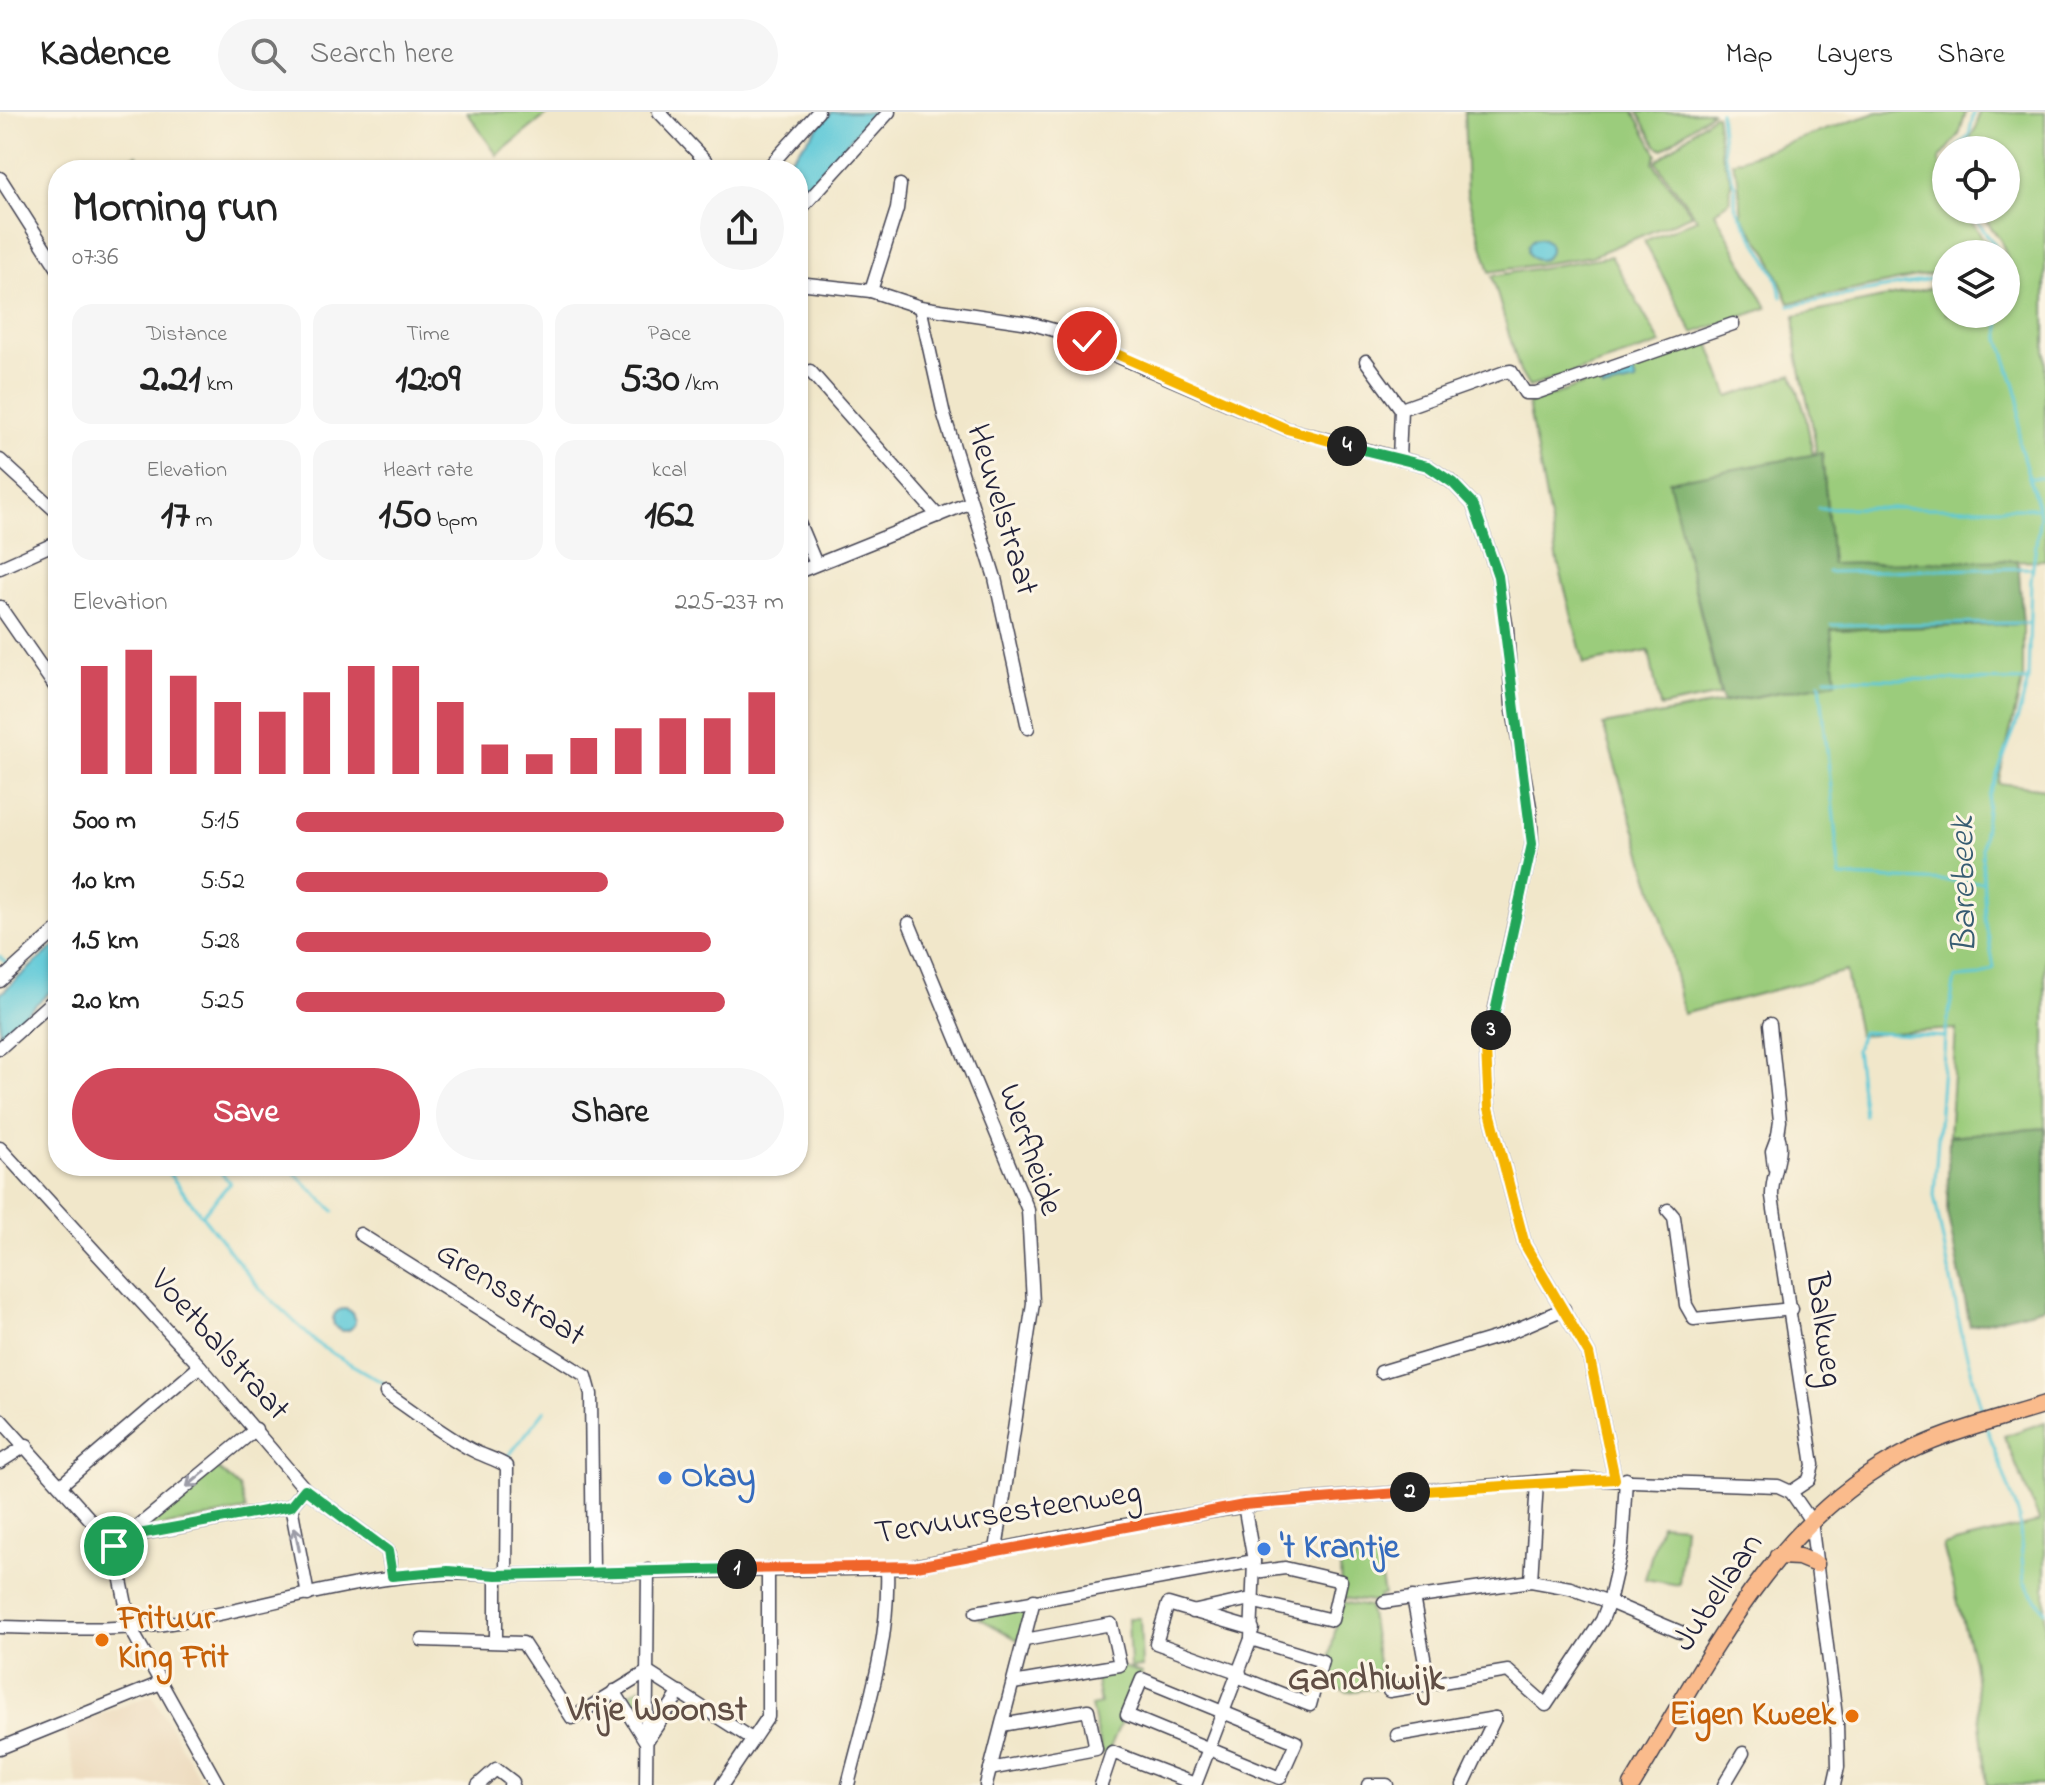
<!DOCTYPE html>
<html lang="en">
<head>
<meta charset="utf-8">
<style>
	:root { --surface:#fff; --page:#f6f6f6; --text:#222; --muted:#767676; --line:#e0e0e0; --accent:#d1495b }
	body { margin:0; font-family:"Indie Flower",sans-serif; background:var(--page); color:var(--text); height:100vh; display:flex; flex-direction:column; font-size:30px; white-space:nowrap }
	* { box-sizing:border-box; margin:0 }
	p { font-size:26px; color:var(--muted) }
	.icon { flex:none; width:44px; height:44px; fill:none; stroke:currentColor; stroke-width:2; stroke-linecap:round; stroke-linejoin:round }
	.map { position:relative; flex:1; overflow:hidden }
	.details { position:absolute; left:48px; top:48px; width:760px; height:1016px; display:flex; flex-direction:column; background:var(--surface); border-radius:32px; box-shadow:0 2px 6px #0004 }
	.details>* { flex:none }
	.tools { position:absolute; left:1932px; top:24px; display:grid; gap:16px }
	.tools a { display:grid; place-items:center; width:88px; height:88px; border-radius:50%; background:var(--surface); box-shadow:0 2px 6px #0004; font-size:40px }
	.pin { position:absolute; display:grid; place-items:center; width:68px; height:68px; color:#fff; margin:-34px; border:4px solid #fff; border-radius:50%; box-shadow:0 2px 8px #0007 }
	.km { position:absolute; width:40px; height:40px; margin:-20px; border-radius:50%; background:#222; color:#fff; font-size:22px; line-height:40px; text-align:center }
	.round { display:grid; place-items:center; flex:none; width:84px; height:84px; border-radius:42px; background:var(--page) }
	.headline { display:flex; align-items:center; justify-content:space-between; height:136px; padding:0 24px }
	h1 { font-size:44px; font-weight:800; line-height:60px }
	.stats { display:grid; grid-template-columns:repeat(3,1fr); gap:12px; height:136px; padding:8px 24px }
	.stats div { display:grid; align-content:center; border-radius:20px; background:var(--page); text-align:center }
	.stats b { font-size:40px; font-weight:800 }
	.stats small { font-size:22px; font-weight:400 }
	.stats p { font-size:22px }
	.chart { height:224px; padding:16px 24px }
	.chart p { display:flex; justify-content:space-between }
	.chart svg { width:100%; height:144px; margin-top:8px; stroke:var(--accent); stroke-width:6 }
	.primary-button { display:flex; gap:16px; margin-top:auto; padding:16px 24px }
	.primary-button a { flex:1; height:92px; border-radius:48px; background:var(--accent); color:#fff; font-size:32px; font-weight:800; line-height:92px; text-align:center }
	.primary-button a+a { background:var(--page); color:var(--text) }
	ul { padding:0 24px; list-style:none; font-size:26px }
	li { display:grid; grid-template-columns:128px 96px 1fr; align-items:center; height:60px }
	li i { height:20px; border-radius:10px; background:var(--accent) }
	header { display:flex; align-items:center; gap:48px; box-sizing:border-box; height:112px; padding:0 40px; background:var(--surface); border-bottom:2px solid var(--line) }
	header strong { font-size:38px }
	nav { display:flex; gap:44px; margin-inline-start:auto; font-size:28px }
	.search { width:560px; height:72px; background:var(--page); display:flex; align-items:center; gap:20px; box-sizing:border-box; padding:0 28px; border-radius:44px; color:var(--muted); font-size:30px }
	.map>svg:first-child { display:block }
	.built { fill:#ebd8ba }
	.green { fill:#9bcc7b; stroke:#5e775b; stroke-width:2 }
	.forest { fill:#7cb06b; stroke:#4f6953; stroke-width:2 }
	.water { fill:#5ec9d8; stroke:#40768a; stroke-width:2 }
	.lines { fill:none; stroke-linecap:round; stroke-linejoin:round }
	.stream { stroke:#5ec9d8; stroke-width:3 }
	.minor-casing { stroke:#414050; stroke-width:15 }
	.major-casing { stroke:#414050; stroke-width:19 }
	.minor { stroke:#fff; stroke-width:12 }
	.major { stroke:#fabb8c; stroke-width:16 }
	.oneway { stroke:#9c9ca7 }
	.split-1-casing { stroke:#fff; stroke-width:16 }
	.split-2-casing { stroke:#fff; stroke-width:16 }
	.split-3-casing { stroke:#fff; stroke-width:16 }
	.split-4-casing { stroke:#fff; stroke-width:16 }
	.split-5-casing { stroke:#fff; stroke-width:16 }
	.split-1 { stroke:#22a559; stroke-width:10 }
	.split-2 { stroke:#f0652b; stroke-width:10 }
	.split-3 { stroke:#f5b400; stroke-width:10 }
	.split-4 { stroke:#22a559; stroke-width:10 }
	.split-5 { stroke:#f5b400; stroke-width:10 }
	.shop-dot { fill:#3f7fe0; stroke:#fcf5e5; stroke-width:3 }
	.food-dot { fill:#e8710a; stroke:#fcf5e5; stroke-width:3 }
	.labels { text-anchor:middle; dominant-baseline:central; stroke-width:6; stroke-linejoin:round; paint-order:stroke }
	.street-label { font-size:34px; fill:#22223b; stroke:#fcf5e5 }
	.shop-label { font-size:34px; font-weight:bold; fill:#366cbe; stroke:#fcf5e5; text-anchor:start }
	.food-label { font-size:34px; font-weight:bold; fill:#c56008; stroke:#fcf5e5; text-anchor:start }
	.water-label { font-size:36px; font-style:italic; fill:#375c72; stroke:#fcf5e5 }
	.neighbourhood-label { font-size:36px; font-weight:bold; fill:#604e45; stroke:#fcf5e5 }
</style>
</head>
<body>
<header>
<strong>Kadence</strong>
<div class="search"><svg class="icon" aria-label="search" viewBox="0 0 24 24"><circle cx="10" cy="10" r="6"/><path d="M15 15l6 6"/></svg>Search here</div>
<nav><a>Map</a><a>Layers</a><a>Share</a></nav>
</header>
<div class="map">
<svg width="2045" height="1673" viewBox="0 0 2045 1673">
	<rect width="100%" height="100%" fill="#fcf5e5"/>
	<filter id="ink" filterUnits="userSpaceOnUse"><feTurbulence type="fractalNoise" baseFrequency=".0125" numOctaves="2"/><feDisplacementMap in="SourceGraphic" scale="16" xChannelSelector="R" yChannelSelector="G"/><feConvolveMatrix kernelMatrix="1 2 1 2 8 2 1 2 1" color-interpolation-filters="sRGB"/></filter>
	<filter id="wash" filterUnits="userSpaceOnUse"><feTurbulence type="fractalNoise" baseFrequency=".006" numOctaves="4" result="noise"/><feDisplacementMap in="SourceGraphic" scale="32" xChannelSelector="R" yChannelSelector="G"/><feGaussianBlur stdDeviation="1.8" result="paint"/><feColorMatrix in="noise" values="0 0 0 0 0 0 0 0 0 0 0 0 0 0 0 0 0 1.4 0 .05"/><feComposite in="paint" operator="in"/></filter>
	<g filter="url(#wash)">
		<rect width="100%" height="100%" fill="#f1e7ca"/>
		<polygon class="built" points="152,1583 203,1673 78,1673 65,1616"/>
		<g class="green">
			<polygon points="467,0 550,0 497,43"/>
			<polygon points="1464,0 1634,0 1657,42 1653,51 1692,103 1592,144 1490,160 1467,82"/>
			<polygon points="1638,0 1712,0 1663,37 1656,33"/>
			<polygon points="1878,0 1966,0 1959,23 1939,48 1946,73 1946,98 1963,98 1994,142 1946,142 1946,159 1789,191 1768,141 1742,105 1738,66 1732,50"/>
			<path d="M1979 0H2045V448L1832 452 1822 341 1681 419 1720 583 1660 595 1649 539 1584 552 1558 450 1528 292 1708 228 1729 285 1792 262 1805 300 1813 342 1816 341C1813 291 1793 257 1795 204L1946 173V202H2006V162L2012 158 2001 129 1978 98H2006V38H1963L1977 14Z"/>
			<polygon points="1713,3 1716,3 1721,40 1731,69 1730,88 1715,100 1767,196 1693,221 1644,129 1697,107 1656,50"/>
			<polygon points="137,43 141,55 119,58 123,48"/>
			<polygon points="1611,144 1661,232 1529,275 1520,260 1492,164"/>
			<polygon points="2023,512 2023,566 1998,671 2045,677 2045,1016 1949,1024 1956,917 1858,923 1846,859 1683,902 1667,824 1603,613 1835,570 1830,518"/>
			<polygon points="2045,1310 2045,1673 1987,1673 1973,1548 1943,1434 2040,1410 2004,1324"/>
			<polygon points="216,1355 239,1375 246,1398 152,1416 150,1411"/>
			<polygon points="1660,1412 1684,1414 1679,1473 1645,1467"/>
			<polygon points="1377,1444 1384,1483 1379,1484 1380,1491 1341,1486 1340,1449"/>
			<polygon points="1341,1490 1369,1495 1382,1575 1347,1580 1324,1572"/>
			<polygon points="1022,1496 1026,1499 1018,1528 979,1506"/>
			<polygon points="1128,1506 1140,1506 1142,1555 1130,1556"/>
			<polygon points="1123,1555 1142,1561 1107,1643 1101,1640 1091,1594 1100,1592 1095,1561"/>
			<polygon points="640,1575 640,1612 623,1586"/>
		</g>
		<g class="forest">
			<polygon points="1822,341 1832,452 2018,448 2023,512 1831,518 1836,570 1723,590 1669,369"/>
			<polygon points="2045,1016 2045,1195 1970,1214 1947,1100 1949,1024"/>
		</g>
		<g class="water">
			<polygon points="832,0 875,0 798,85 798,58 780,58"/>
			<circle cx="1539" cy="137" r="11"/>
			<polygon points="1632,257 1636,270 1603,277 1601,269"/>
			<polygon points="58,831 58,873 0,924 0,882"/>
			<circle cx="344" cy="1208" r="11"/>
		</g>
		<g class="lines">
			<g class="stream">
				<polyline points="1720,0 1724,41 1735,75 1735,94 1775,162 1782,185"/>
				<polyline points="1955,38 1969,23 1974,0"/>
				<polyline points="1946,50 1946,61"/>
				<polyline points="1969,98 2001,142"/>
				<polyline points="1790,194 1946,164"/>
				<polyline points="2030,366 2045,366"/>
				<polyline points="1818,396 2038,396"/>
				<polyline points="1828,460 2032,456"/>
				<polyline points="1832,513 2028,511"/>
				<polyline points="1826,566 2026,569"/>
				<polyline points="1820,570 1840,765 1982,770"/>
				<polyline points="0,844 10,855"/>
				<polyline points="54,902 58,907"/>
				<polyline points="1864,1003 1856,938 1862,920 1945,925"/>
				<polyline points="163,1054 259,1176 320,1234 385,1272"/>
				<polyline points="287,1054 334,1099"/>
				<polyline points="202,1103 230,1071 216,1054"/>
				<polyline points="1984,1305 1963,1229 1934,1083 1945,925 1955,866 1981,864 1994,856 1985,806 1982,736 1989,683 2015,616 2028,569 2031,468 2040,403 2019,331 2019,287 2000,227 1999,202"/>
				<polyline points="1987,1316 2019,1404 2024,1470 2045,1499"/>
				<polyline points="506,1347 545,1298"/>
			</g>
		</g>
	</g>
	<g filter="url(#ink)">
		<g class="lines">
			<g class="minor-casing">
				<g id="minor">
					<polyline points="659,0 714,58"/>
					<polyline points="766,58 818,0"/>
					<polyline points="0,66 58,157"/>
					<polyline points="798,100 889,0"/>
					<polyline points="798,171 871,179 920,195 1029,211 1061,220 1287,317 1428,354 1453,371 1473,392 1498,464 1507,517 1512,593 1530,695 1532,732 1486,937 1489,996 1525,1133 1589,1242 1615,1367"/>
					<polyline points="871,179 897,97 900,73"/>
					<polyline points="920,195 944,303 995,466 1028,616"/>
					<polyline points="1366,249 1401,297"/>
					<polyline points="810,259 938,404"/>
					<polyline points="1399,347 1401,297 1505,260 1511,259 1525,281 1536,281 1733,212"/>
					<polyline points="0,348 58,401"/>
					<polyline points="798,409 816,452"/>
					<polyline points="0,456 58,430"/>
					<polyline points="798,460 969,391"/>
					<polyline points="0,495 58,579"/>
					<polyline points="798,539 798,540"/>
					<polyline points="909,811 1028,1098 1033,1191 996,1438"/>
					<polyline points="0,869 58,817"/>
					<polyline points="1770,912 1780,1009 1778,1023"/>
					<polyline points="0,936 58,884"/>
					<polyline points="0,1036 200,1254 305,1377 388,1439 392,1464"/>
					<path d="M1774 1055 1772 1039 1778 1023C1785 1039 1771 1064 1772 1084L1813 1353 1809 1368 1791 1380"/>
					<polyline points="1668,1098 1674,1105 1686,1193 1694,1207 1792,1197"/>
					<polyline points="360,1122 586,1264 591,1282 593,1459"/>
					<polyline points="1381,1260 1501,1224 1564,1197"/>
					<path d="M386 1281C415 1300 442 1322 472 1338 483 1344 496 1347 507 1354L506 1462"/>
					<polyline points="0,1307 114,1434 131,1517 218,1673"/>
					<polyline points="0,1350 27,1333"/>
					<polyline points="62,1372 200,1254"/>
					<polyline points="305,1377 291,1394 308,1483"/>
					<polyline points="131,1424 291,1394"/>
					<polyline points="114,1434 256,1317"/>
					<polyline points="1531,1469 1537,1370"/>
					<polyline points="1413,1485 1429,1573"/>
					<polyline points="1384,1490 1531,1469 1570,1476 1609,1490 1622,1434 1626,1367"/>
					<polyline points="976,1500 1254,1449"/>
					<polyline points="1192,1500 1246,1488 1332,1508 1341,1469 1285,1456 1255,1460"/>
					<path d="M0 1515C59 1516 119 1520 177 1510 284 1492 387 1453 496 1463L903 1456 1107 1416 1265 1391 1574 1367 1778 1374 1791 1380 1811 1409 1837 1612 1838 1655 1834 1673"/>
					<polyline points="422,1528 523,1531 572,1606 647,1560 752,1627"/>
					<polyline points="496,1529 496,1463"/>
					<polyline points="1240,1561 1156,1531 1168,1492 1253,1517"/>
					<polyline points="1239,1565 1310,1593 1322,1549 1251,1527"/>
					<polygon points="1142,1567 1296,1630 1280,1666 1127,1603"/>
					<polyline points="1013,1571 1120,1553 1111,1512 1025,1528"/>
					<polyline points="614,1579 646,1630 680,1580"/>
					<polyline points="1389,1579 1508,1559 1546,1593 1602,1508 1609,1490 1680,1520"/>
					<polyline points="1397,1623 1495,1606"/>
					<polyline points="0,1636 161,1571"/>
					<polyline points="990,1657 1096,1637 1088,1598 1002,1613"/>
					<polyline points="478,1673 496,1657 513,1670 510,1673"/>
					<polyline points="646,1673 648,1458"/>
					<polyline points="722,1673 768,1605 768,1457"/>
					<path d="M848 1673C866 1600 890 1533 887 1456"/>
					<polyline points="986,1673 1034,1488"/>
					<polyline points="1101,1673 1112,1640 1195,1672"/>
					<polyline points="1195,1673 1251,1527 1254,1449 1244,1393"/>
					<polyline points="1368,1673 1387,1673"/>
					<polyline points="1463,1673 1495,1606"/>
					<polyline points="1724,1673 1743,1641"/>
				</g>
			</g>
			<g class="major-casing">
				<g id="major">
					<polyline points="1778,1444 1799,1445 1816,1452"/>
					<path d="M1632 1673C1704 1556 1767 1419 1891 1349 1938 1322 1994 1309 2045 1293"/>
				</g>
			</g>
			<use href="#minor" class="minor"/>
			<use href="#major" class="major"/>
		</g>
		<defs><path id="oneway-shaft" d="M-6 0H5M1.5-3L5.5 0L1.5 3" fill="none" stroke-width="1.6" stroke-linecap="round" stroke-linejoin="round" transform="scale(2)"/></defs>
		<g class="oneway">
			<use href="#oneway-shaft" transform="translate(196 1367) rotate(140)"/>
			<use href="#oneway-shaft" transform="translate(297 1427) rotate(-101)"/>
		</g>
	</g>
	<g class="lines" filter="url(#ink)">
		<g class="split-1-casing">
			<polyline id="split-1" points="114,1434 128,1424 291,1394 305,1377 388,1439 392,1464 448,1459 496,1463 737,1457"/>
		</g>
		<g class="split-2-casing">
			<polyline id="split-2" points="737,1457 917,1454 1244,1393 1410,1380"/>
		</g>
		<g class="split-3-casing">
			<polyline id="split-3" points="1410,1380 1615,1367 1589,1242 1525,1133 1489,996 1486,937 1491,918"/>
		</g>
		<g class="split-4-casing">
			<polyline id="split-4" points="1347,334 1428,354 1453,371 1473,392 1498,464 1532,732 1491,918"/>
		</g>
		<g class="split-5-casing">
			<polyline id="split-5" points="1087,229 1287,317 1347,334"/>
		</g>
		<use href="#split-1" class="split-1"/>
		<use href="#split-2" class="split-2"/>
		<use href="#split-3" class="split-3"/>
		<use href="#split-4" class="split-4"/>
		<use href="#split-5" class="split-5"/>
	</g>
	<g class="shop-dot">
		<circle cx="665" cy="1366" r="8"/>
		<circle cx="1264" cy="1437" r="8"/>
	</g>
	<g class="food-dot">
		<circle cx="102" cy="1528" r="8"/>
		<circle cx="1852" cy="1604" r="8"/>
	</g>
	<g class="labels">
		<g class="street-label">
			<text transform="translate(1001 398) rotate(73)">Heuvelstraat</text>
			<text transform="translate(1029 1038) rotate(71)">Werfheide</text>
			<text transform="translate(510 1183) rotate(32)">Grensstraat</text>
			<text transform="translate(1823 1218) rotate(82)">Balkweg</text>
			<text transform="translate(219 1234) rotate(48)">Voetbalstraat</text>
			<text transform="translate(1008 1402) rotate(-9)">Tervuursesteenweg</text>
			<text transform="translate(1719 1481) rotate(-56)">Jubellaan</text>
		</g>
		<g class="shop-label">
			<text x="681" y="1366">Okay</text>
			<text x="1280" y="1437">'t Krantje</text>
		</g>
		<g class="food-label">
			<text x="118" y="1508">Frituur<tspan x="118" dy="39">King Frit</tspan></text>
			<text x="1836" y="1604" text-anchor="end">Eigen Kweek</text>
		</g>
		<g class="water-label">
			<text transform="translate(1965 773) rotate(-91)">Barebeek</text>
		</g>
		<g class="neighbourhood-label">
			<text x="1366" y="1568">Gandhiwijk</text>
			<text x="657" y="1599">Vrije Woonst</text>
		</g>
	</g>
</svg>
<div class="tools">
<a><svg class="icon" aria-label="locate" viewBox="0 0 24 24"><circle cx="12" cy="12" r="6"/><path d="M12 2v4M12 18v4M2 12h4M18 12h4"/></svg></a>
<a><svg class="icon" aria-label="layers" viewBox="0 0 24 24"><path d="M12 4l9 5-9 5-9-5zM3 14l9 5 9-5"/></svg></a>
</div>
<div class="pin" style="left:114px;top:1434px;background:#1e9e55"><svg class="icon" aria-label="arrive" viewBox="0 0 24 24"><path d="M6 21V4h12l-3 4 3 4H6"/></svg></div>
<div class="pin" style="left:1087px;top:229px;background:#d93025"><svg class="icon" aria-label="check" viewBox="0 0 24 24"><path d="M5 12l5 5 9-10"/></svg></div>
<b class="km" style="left:737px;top:1457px">1</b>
<b class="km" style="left:1410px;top:1380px">2</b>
<b class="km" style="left:1491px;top:918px">3</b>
<b class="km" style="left:1347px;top:334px">4</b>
<section class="details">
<div class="headline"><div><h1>Morning run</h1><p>07:36</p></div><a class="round"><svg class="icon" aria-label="share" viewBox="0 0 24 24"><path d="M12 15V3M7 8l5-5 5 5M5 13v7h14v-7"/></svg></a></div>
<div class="stats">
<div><p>Distance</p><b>2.21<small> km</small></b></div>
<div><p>Time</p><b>12:09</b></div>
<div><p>Pace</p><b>5:30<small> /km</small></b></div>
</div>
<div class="stats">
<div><p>Elevation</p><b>17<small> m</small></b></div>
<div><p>Heart rate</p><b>150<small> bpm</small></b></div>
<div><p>kcal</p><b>162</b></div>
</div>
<div class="chart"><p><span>Elevation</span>225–237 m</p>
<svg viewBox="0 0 160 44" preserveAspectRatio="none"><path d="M5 44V11M15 44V6M25 44V14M35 44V22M45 44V25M55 44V19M65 44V11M75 44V11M85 44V22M95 44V35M105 44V38M115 44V33M125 44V30M135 44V27M145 44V27M155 44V19"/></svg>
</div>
<ul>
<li><b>500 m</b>5:15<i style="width:100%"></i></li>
<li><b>1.0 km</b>5:52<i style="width:64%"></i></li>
<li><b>1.5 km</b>5:28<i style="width:85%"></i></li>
<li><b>2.0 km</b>5:25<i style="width:88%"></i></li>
</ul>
<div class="primary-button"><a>Save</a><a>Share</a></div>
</section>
</div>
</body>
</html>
